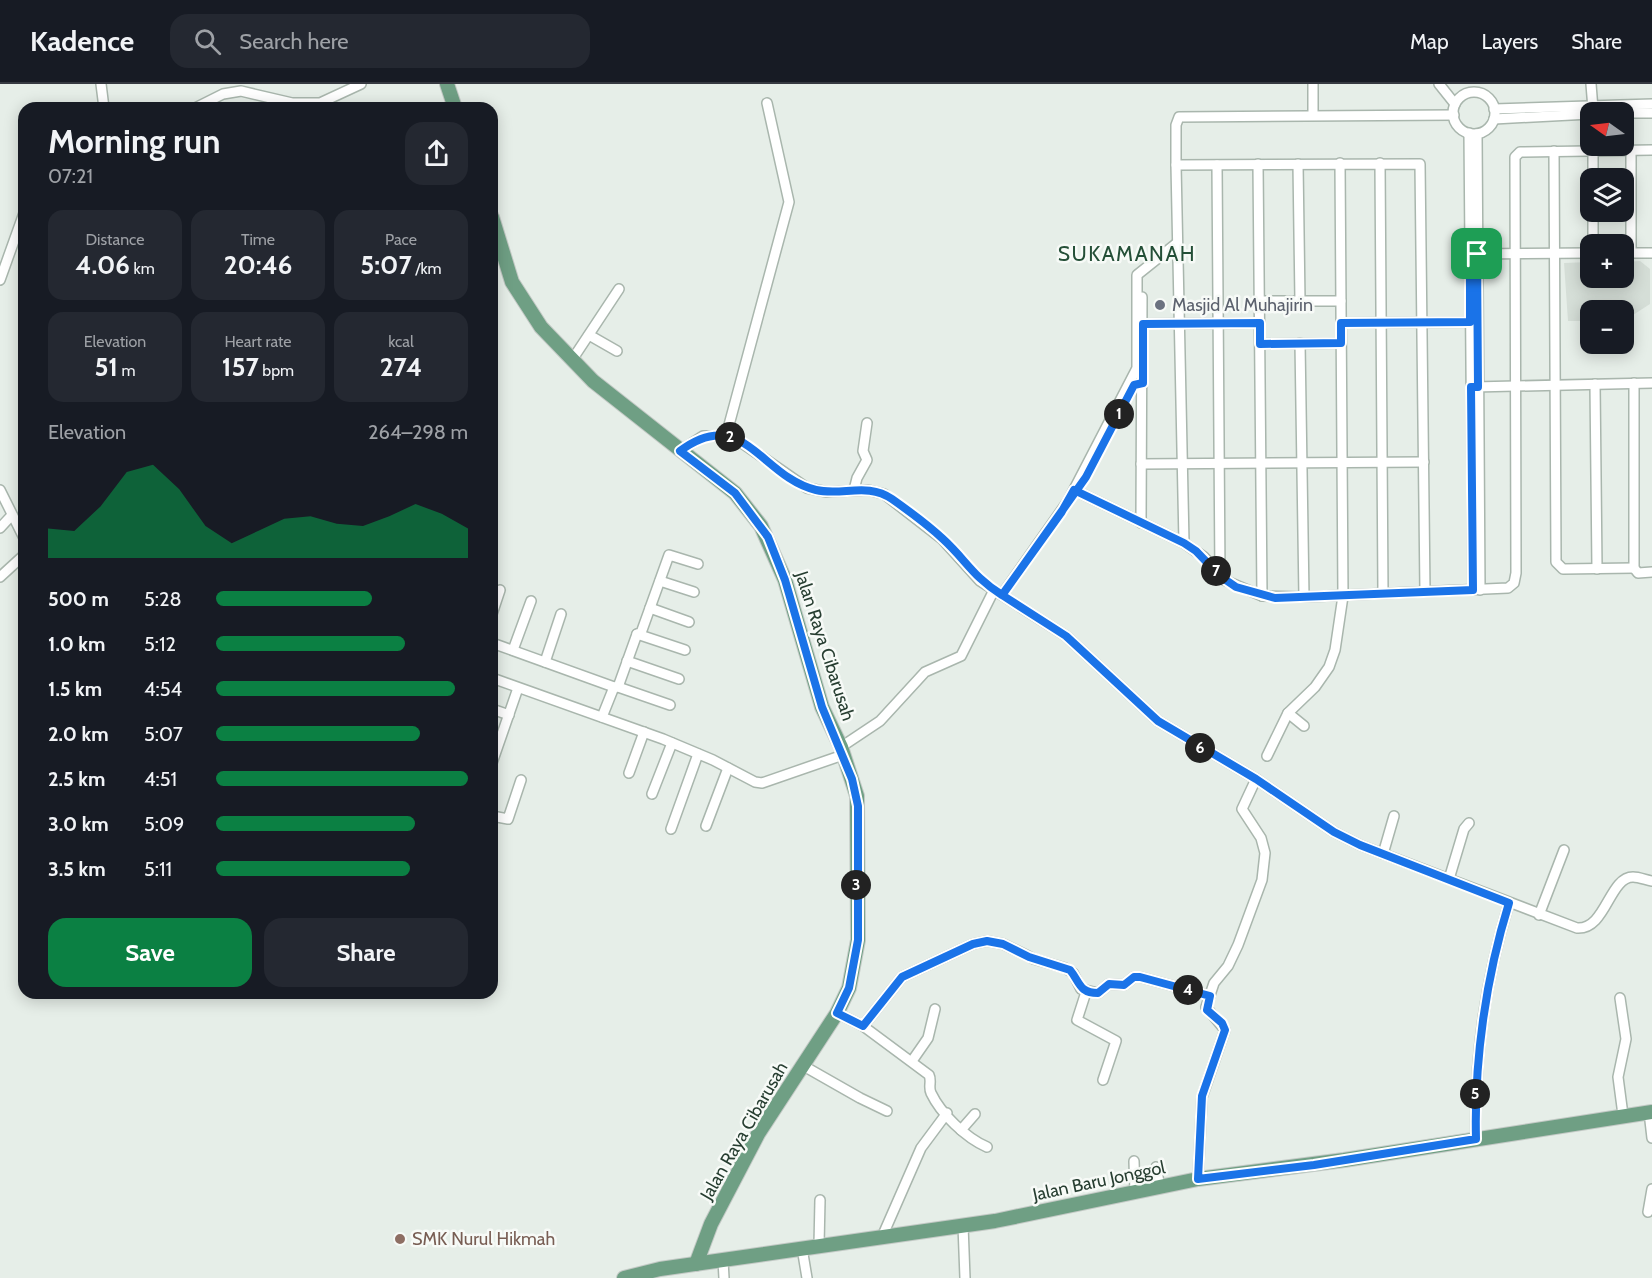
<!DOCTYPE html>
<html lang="en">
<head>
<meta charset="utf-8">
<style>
	:root { --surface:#171b24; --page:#242831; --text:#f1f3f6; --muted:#9ea1a6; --line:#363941; --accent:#0b8043 }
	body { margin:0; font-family:Cabin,sans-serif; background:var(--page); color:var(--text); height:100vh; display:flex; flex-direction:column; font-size:22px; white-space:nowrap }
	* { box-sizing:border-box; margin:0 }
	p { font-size:20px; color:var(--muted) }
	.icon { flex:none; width:33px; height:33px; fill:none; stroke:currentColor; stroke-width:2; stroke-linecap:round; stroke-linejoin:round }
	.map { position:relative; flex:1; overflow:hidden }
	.side { position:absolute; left:18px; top:18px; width:480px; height:897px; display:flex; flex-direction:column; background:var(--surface); border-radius:18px; box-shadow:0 3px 15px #0003 }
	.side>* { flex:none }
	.needle { width:39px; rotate:284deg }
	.controls { position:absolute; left:1580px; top:18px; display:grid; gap:12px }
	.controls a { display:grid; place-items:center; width:54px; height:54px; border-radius:12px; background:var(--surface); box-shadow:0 3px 15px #0003; font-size:30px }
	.pin { position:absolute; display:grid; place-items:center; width:51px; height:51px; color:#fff; margin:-26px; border-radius:12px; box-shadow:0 3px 9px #0006 }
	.km { position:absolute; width:30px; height:30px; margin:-15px; border-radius:50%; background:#222; color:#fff; font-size:16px; line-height:30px; text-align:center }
	.round { display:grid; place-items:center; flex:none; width:63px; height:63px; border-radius:18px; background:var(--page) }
	.overview { display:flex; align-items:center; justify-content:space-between; height:102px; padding:0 30px }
	h1 { font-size:33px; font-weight:700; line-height:45px }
	.figures { display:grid; grid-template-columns:repeat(3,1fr); gap:9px; height:102px; padding:6px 30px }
	.figures div { display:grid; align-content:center; border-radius:15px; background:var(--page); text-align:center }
	.figures b { font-size:26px; font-weight:700 }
	.figures small { font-size:16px; font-weight:400 }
	.figures p { font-size:16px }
	.chart { height:168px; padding:12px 30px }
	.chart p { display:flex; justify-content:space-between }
	.chart svg { width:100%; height:108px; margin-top:6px; fill:var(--accent); opacity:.7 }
	.button { display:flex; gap:12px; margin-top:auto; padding:12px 30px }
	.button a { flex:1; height:69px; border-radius:18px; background:var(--accent); color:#fff; font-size:24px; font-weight:700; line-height:69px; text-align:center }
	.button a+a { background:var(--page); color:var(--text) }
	ul { padding:0 30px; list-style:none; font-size:20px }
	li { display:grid; grid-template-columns:96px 72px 1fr; align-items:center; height:45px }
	li i { height:15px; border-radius:8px; background:var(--accent) }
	header { display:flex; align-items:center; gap:36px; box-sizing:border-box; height:84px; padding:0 30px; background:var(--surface); border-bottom:2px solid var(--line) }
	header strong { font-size:28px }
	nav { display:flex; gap:33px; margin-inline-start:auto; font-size:21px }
	.search { width:420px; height:54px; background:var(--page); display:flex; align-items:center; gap:15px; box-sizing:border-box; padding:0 21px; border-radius:18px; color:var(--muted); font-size:22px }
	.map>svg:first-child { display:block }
	.built { fill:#d5ded7 }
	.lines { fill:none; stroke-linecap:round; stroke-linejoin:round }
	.minor-casing { stroke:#a9b6ad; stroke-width:12 }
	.primary-casing { stroke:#c3c9c5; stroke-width:16 }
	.minor { stroke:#fff; stroke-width:9 }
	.primary { stroke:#6f9f84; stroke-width:14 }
	.route-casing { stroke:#fff; stroke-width:12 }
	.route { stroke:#1a73e8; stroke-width:8 }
	.worship-dot { fill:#6b7280; stroke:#f7faf7; stroke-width:2 }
	.education-dot { fill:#8d6e63; stroke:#f7faf7; stroke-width:2 }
	.labels { text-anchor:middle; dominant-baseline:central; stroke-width:5; stroke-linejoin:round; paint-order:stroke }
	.worship-label { font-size:18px; fill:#5b616d; stroke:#f7faf7; text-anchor:start }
	.street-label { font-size:18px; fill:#273e31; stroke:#f7faf7 }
	.education-label { font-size:18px; fill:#785e54; stroke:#f7faf7; text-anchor:start }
	.quarter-label { font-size:21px; letter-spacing:1.5px; fill:#244f37; stroke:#f7faf7 }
</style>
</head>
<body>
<header>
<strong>Kadence</strong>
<div class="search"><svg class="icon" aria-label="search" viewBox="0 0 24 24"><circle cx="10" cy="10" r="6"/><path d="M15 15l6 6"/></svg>Search here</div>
<nav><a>Map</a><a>Layers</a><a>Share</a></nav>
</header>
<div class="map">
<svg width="1652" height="1194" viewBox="0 0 1652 1194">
	<rect width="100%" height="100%" fill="#e6eee8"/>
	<polygon class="built" points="1640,177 1650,185 1650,220 1633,231 1623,234 1623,226 1590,226 1590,237 1568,237 1564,179 1590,178 1590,194 1623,194 1623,178"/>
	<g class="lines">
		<g class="minor-casing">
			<g id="minor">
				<polyline points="101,0 104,24"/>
				<polyline points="1439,0 1455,20"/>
				<polyline points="1591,0 1593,25"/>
				<circle cx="1474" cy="29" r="21"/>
				<polyline points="195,24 223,10 241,7 292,19 320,19 361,0"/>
				<polyline points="1494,25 1652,20"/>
				<polyline points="1623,29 1652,29"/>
				<polyline points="1313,31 1313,0"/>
				<polyline points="1494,35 1590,30"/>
				<polyline points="1469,49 1473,506"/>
				<polyline points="1477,50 1480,506"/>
				<polyline points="1593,62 1593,94"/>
				<polyline points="1554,67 1556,478 1563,485 1634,484"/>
				<polyline points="1631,67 1631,169"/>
				<polyline points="1380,79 1383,509"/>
				<polyline points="1258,80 1262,512"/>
				<polyline points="1298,80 1300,217"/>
				<polyline points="1176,81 1420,80 1425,508"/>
				<polyline points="1217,81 1220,492"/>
				<polyline points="1593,128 1593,160"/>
				<polyline points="1623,169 1652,169"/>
				<polyline points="1472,170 1590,169"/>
				<polyline points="0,196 24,129"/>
				<polyline points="1259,217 1341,217"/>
				<polyline points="1341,239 1475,238"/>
				<polyline points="1143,240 1260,239"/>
				<polyline points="589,251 617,267"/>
				<polyline points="1300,259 1304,513"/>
				<polyline points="1260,260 1341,259"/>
				<polyline points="572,276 619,205"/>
				<polyline points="1634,299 1634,484 1638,489 1652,488"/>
				<polyline points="1595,300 1597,485"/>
				<polyline points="1474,303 1652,299"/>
				<polyline points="726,352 789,118 767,19"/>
				<path d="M680 367 703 352H726L739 357 807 404 827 408 868 406 884 410 942 455 980 497 1066 552 1158 637 1256 695 1334 748 1360 761 1577 844C1606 846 1609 793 1633 793 1639 793 1646 796 1652 797"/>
				<polyline points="1141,380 1424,378"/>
				<polyline points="0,406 24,454"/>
				<polyline points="854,406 857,394 867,376 863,367 867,339"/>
				<polyline points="1074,406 1184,459 1204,473 1224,496 1262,512 1304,513 1508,504 1514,499 1516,489 1515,73 1520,68 1652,66"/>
				<polyline points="1141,439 1142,213"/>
				<polyline points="0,444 12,431"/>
				<polyline points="1184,459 1176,81 1176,41 1179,33 1454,31"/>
				<polyline points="0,493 24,471"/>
				<polyline points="660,497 694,508"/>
				<polyline points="1002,511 1068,417 1137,284 1137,191 1177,159"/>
				<polyline points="650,524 689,538"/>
				<polyline points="492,530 500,506"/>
				<polyline points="637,550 685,566"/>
				<polyline points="492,559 614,603"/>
				<polyline points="513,566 531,517"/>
				<polyline points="627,577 679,595"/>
				<polyline points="545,578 561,530"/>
				<polyline points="492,594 663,655 713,676 755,698 762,699 843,671"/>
				<polyline points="618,603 670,621"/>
				<polyline points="492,625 509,631"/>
				<polyline points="1288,629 1304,642"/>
				<polyline points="602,633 614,603 618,603 637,550 641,549 669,471 698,480"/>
				<polyline points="841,663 880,637 925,588 961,572 994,506"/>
				<polyline points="1267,672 1288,629 1315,603 1329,583 1335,566 1343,512 1340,79"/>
				<polyline points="492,679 518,604"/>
				<polyline points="629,689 644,648"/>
				<polyline points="652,710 672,659"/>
				<polyline points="492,732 508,735 521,696"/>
				<polyline points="706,742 728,684"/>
				<polyline points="671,745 698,670"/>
				<polyline points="1383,770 1394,732"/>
				<polyline points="1449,795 1464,745 1469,739"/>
				<polyline points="1539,831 1564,766"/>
				<polyline points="1086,908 1077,936 1116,957 1103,996"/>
				<polyline points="1620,914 1626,955 1618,993 1623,1031"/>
				<path d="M837 929 863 942 929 991C932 997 928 1003 931 1009 941 1030 966 1054 987 1063"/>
				<polyline points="863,942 902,893 973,860 987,857 1003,860 1034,875 1065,884 1073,889 1081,905 1098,909 1109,900 1124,901 1134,893 1140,893 1210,912"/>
				<polyline points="912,977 928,954 935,925"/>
				<polyline points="802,981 860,1014 887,1027"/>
				<polyline points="1649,1028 1652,1054"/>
				<polyline points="961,1046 975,1030"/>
				<path d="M1476 1055C1474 976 1486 894 1509 819"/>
				<polyline points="1134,1077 1135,1109"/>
				<polyline points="1156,1083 1160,1103"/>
				<polyline points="1198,1095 1202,1013 1225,946 1206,923 1214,899 1228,882 1238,861 1262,796 1265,769 1261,754 1242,725 1256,695"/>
				<polyline points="1648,1128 1652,1105"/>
				<polyline points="963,1141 965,1194"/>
				<polyline points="882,1153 921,1064 947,1029"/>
				<polyline points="819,1161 820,1116"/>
				<polyline points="802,1164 807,1194"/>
				<polyline points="723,1176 724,1194"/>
			</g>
		</g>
		<g class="primary-casing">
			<g id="primary">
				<polyline points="447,0 455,24"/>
				<polyline points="492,133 512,198 541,243 593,297 735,409 761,442 785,496 822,623 841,663 857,712 858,856 849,904 837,929 758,1050 711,1140 696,1180"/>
				<polyline points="624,1194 660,1185 995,1137 1198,1095 1344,1076 1652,1028"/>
			</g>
		</g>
		<use href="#minor" class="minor"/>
		<use href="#primary" class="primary"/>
	</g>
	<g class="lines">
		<g class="route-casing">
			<path id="route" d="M1477 170H1470V238L1341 239V259L1260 260V239L1143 240V299L1134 301 1086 393 1003 510 1002 511C973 493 966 476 943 455 927 440 909 427 892 415 868 398 842 412 816 406 761 393 743 320 680 367L735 409 768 453 785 496 822 623 852 695 858 722V856L849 904 837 929 863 942 902 893 973 860 987 857 1003 860 1029 873 1070 886C1080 898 1079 909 1098 909L1109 900 1124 901 1134 893H1140L1210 912 1207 926 1222 939 1225 946 1202 1012 1198 1095 1314 1081 1476 1055C1474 977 1486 893 1509 819L1360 761 1334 748 1256 695 1158 637 1066 552 1002 511 1061 429 1074 406 1184 459 1196 467 1220 492 1236 503 1275 514 1473 506 1471 303H1478L1477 170"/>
		</g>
		<use href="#route" class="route"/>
	</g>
	<circle class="worship-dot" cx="1160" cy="221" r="6"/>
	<circle class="education-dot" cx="400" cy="1155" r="6"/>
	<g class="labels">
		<g class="worship-label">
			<text x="1172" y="221">Masjid Al Muhajirin</text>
		</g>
		<g class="street-label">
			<text transform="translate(825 562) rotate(72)">Jalan Raya Cibarusah</text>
			<text transform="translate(744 1047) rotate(-60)">Jalan Raya Cibarusah</text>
			<text transform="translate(1099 1097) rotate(-12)">Jalan Baru Jonggol</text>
		</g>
		<g class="education-label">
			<text x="412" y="1155">SMK Nurul Hikmah</text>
		</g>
		<g class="quarter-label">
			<text x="1127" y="169">SUKAMANAH</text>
		</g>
	</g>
</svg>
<div class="controls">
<a><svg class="needle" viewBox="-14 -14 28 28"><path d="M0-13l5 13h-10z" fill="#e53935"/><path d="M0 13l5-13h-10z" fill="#9ea1a6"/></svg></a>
<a><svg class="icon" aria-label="layers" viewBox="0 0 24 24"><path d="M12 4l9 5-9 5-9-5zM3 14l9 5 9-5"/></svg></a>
<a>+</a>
<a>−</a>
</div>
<div class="pin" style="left:1477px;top:170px;background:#1e9e55"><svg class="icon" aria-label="arrive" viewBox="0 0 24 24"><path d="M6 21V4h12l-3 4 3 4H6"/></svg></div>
<b class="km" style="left:1119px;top:330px">1</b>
<b class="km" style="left:730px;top:353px">2</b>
<b class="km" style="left:856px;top:801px">3</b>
<b class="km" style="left:1188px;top:906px">4</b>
<b class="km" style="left:1475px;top:1010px">5</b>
<b class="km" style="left:1200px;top:664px">6</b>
<b class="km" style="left:1216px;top:487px">7</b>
<section class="side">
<div class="overview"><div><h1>Morning run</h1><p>07:21</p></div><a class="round"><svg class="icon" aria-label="share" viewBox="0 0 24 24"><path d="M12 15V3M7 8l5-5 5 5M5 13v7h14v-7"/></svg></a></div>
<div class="figures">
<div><p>Distance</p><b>4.06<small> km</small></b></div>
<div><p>Time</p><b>20:46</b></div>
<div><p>Pace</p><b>5:07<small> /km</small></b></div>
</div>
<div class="figures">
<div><p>Elevation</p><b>51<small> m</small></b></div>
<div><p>Heart rate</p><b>157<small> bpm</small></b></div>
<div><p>kcal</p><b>274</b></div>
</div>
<div class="chart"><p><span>Elevation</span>264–298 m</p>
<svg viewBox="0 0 160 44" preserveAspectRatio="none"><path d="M0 44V32L10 33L20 23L30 9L40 6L50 16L60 31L70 38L80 33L90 28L100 27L110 30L120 31L130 27L140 22L150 26L160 32V44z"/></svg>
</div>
<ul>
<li><b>500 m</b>5:28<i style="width:62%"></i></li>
<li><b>1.0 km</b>5:12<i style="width:75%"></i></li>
<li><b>1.5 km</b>4:54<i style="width:95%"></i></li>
<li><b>2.0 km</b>5:07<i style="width:81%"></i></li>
<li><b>2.5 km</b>4:51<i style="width:100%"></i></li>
<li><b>3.0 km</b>5:09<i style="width:79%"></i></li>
<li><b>3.5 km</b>5:11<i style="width:77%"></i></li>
</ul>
<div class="button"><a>Save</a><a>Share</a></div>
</section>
</div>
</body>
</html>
